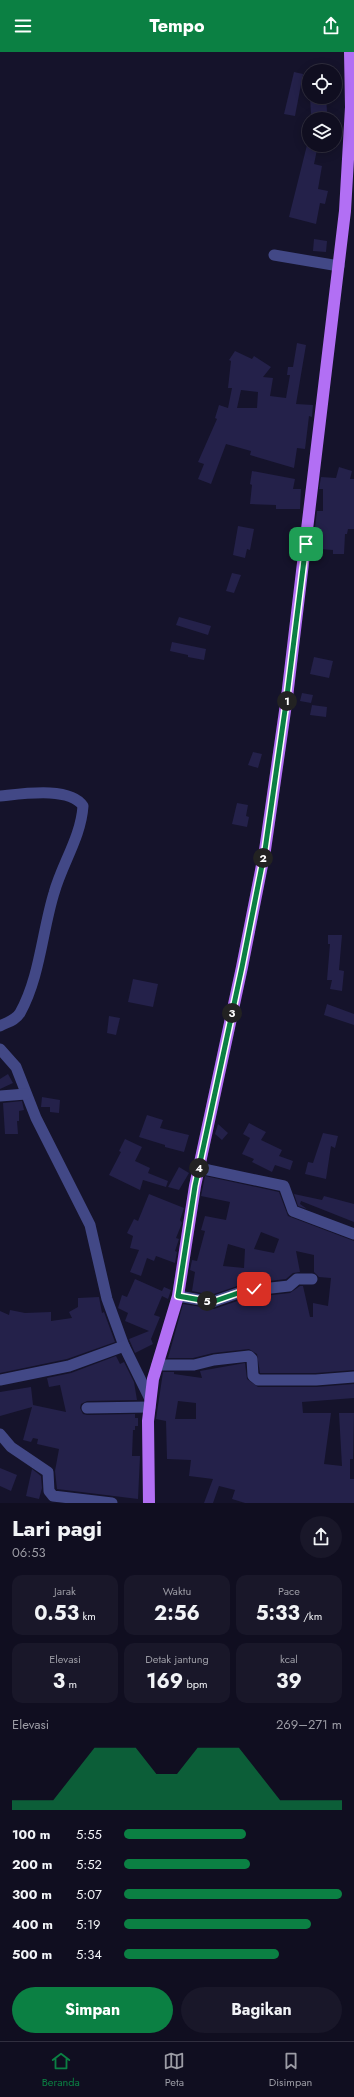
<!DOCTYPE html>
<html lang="id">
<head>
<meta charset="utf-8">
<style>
	:root { --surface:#100e20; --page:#191729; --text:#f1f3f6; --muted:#9c9ca5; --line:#302e3e; --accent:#0b8043 }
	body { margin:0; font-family:Jost,sans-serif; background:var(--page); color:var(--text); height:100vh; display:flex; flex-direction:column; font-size:15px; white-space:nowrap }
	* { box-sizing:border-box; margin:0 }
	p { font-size:13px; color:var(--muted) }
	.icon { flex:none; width:22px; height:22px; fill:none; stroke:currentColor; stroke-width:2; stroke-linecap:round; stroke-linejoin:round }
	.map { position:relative; height:1451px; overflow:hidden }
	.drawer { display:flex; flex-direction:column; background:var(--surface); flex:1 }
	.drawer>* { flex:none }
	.tools { position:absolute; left:302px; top:12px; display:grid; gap:8px }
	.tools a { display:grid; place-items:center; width:40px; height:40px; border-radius:50%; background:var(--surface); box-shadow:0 2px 10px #0003,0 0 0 1px var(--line); font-size:20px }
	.pin { position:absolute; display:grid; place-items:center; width:34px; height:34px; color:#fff; margin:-17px; border-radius:8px; box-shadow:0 2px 6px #0006 }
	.km { position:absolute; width:20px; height:20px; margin:-10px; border-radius:50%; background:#222; color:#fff; font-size:11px; line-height:20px; text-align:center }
	.round { display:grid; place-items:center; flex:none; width:42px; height:42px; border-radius:21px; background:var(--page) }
	.overview { display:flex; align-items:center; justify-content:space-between; height:68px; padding:0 12px }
	h1 { font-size:22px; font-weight:700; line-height:30px }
	.metrics { display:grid; grid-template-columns:repeat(3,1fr); gap:6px; height:68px; padding:4px 12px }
	.metrics div { display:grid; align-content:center; border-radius:10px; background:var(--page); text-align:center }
	.metrics b { font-size:20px; font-weight:700 }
	.metrics small { font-size:11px; font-weight:400 }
	.metrics p { font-size:11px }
	.chart { height:112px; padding:8px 12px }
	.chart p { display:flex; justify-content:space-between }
	.chart svg { width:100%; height:72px; margin-top:4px; fill:var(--accent); opacity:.7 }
	.action { display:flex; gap:8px; margin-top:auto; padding:8px 12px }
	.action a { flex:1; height:46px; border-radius:24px; background:var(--accent); color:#fff; font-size:16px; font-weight:700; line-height:46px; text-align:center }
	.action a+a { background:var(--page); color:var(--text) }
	ul { padding:0 12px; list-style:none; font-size:13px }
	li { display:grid; grid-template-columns:64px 48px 1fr; align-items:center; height:30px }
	li i { height:10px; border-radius:5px; background:var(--accent) }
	header { display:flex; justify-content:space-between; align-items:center; height:52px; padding:0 12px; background:var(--accent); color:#fff; font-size:18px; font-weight:700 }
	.menu { display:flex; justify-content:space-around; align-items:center; height:56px; border-top:1px solid var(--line); background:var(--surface); font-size:11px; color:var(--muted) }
	.menu a { display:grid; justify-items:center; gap:2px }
	.menu .current { color:var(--accent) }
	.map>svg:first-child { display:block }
	.building { fill:#24214a; fill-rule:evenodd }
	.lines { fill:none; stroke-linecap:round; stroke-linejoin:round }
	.minor { stroke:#424886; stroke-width:11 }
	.major { stroke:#b26ff4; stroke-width:12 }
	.route-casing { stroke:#fff; stroke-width:8 }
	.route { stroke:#0b8043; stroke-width:5 }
</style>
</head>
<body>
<header><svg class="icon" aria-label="menu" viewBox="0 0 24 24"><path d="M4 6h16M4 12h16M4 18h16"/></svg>Tempo<svg class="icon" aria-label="share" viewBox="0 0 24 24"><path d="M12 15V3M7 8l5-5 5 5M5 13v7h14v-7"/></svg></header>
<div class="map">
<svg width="354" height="1451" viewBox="0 0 354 1451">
	<rect width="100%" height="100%" fill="#15132b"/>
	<g class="building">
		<polygon points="294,20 303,22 295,64 284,62"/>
		<polygon points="310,45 326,45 327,60 311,62"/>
		<polygon points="307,93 318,93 314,112 322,114 318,137 328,139 325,152 320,151 316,172 289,165"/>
		<polygon points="314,187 327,189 326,200 313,199"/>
		<path d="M297 291 306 293 296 352 313 353 312 365 309 364 305 397 297 396 294 416 250 403 251 399 226 392 211 432 198 427 204 412 198 410 217 367 215 366 219 353 228 356 232 336H228L231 309 229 308 235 299 252 307 254 304 271 315 263 325 273 326 270 344 286 346 290 323H287L288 315H293ZM241 338 258 340 257 356H237Z"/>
		<polygon points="339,415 352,419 350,427 354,427 354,477 348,477 347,482 345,482 344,502 333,502 333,498 320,497 321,493 313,492 317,459 323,459 323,437 319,437 321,425 336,426"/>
		<polygon points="252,419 295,427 293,437 301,437 300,457 276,457 276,453 250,452 252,433 250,432"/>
		<polygon points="238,474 254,477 250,498 247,497 245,506 233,503"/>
		<polygon points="232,521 241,523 234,541 226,539"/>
		<polygon points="179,565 211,574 208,583 176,573"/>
		<polygon points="172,590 206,597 204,608 188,605 188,603 170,599"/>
		<polygon points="314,605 333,609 329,626 310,622"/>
		<polygon points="302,641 313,643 311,651 300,649"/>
		<polygon points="312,653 327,655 326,665 310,663"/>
		<polygon points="253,700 262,702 258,716 248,713"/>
		<polygon points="237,751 248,753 246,764 249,765 247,775 232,772"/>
		<polygon points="328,883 342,883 339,918 344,919 342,939 330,937 332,928 327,928 330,892 328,892"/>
		<polygon points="133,927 158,932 153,955 128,950"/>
		<polygon points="327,952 354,962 354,973 324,963"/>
		<polygon points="109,964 120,966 116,983 107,981"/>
		<polygon points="8,1022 13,1031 0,1037 0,1027"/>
		<polygon points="42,1045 60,1048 59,1061 50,1060 50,1055 41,1055"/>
		<polygon points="22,1049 24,1058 19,1059 19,1069 17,1069 18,1082 5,1082 3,1051"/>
		<polygon points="147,1063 163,1068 160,1076 189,1083 184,1100 165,1095 165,1093 139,1085"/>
		<polygon points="249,1071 266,1080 261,1088 282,1098 279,1104 293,1109 290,1118 275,1113 272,1120 252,1110 254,1107 242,1102 250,1086 243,1082"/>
		<polygon points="218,1072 228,1081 222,1088 215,1082"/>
		<polygon points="323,1081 338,1084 335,1096 331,1094 326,1127 305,1122 308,1110 313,1111"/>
		<polygon points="125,1087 142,1095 135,1109 150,1116 148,1121 168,1129 166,1135 143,1128 140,1138 109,1123 121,1100 119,1099"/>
		<polygon points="179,1115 189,1121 179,1138 168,1135"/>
		<path d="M205 1124 279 1140 288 1164 354 1189V1318L316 1321H260L257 1302 249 1297 213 1301 193 1306H168L183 1252 214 1257 246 1246 290 1241 300 1234H303L310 1265H313V1251L328 1254 331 1226 319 1225 314 1220V1203L296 1199 300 1220 293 1221 286 1227 243 1232 211 1243 192 1239 195 1220 190 1218 192 1208 197 1209 205 1179 201 1178 205 1164 226 1168 230 1150 201 1144ZM261 1180 279 1187 274 1201 254 1197ZM228 1192 245 1197 244 1216 223 1214Z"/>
		<polygon points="149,1142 184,1156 180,1168 182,1171 176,1186 179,1187 175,1199 177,1200 175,1211 156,1204 154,1209 147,1206 141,1224 130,1220 139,1198 130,1196 133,1184 127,1181 134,1167 138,1169"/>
		<polygon points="294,1142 322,1148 324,1144 354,1152 354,1170 301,1149 300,1152 307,1157 298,1154"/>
		<polygon points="135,1227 162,1239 164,1235 171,1238 168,1247 162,1244 154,1263 160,1265 151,1287 153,1292 135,1301 129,1287 149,1279 125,1269 128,1261 118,1256 122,1243 127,1245"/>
		<polygon points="99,1245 102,1261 104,1260 115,1290 67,1307 0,1321 0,1259 9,1263 10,1258 25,1261 51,1260 51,1269 72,1266 69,1260 78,1255 78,1246"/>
		<polygon points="116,1304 120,1312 124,1310 134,1330 137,1348 87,1349 81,1352 80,1356 83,1362 87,1363 135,1362 135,1366 138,1366 138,1374 135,1374 135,1378 133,1378 132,1404 140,1404 138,1447 57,1437 55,1419 59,1397 37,1392 38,1387 33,1386 31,1390 23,1388 32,1355 0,1364 0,1340 31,1335 33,1353 66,1360 60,1333 49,1335 47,1326 71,1321"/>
		<path d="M245 1311 247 1327 258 1335H316L354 1332V1346L302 1350 303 1361H331L324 1412 342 1414 339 1361H354L353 1407H350V1427H354V1451H245L232 1447 235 1438 219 1434 213 1451H204L213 1427 189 1424 191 1408 167 1407 166 1369 156 1367 163 1320H174V1322L202 1326 200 1319ZM178 1349 196 1351V1367H175Z"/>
		<polygon points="0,1416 17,1423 11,1439 0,1434"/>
		<polygon points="32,1417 41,1424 42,1436 39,1447 26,1444"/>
	</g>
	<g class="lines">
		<g class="minor">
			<polyline points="274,203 339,214"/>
			<path d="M0 744C21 742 70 734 83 754 81 785 62 812 54 841 42 880 40 925 20 961 15 969 7 970 0 974"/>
			<polyline points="0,997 16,1015 36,1066 90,1173 107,1247 124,1294 150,1347"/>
			<polyline points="0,1044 26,1042"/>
			<polyline points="199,1116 284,1134 293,1159 354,1182"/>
			<polyline points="178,1244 212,1250 244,1239 289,1234 297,1227 312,1227"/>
			<polyline points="157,1313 194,1313 214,1308 249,1304 252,1307 253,1324 258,1328 316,1328 354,1325"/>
			<polyline points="0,1328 69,1314 124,1294"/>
			<polyline points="87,1356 150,1355"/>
			<polyline points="0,1382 11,1395 48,1420 49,1439 53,1444 112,1451"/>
		</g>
		<polyline class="major" points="149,1451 148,1369 153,1327 178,1244 195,1134 242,915 265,798 287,645 345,159 351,55 350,0"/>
	</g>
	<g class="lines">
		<g class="route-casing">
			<polyline id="route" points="254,1237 244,1239 212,1250 178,1244 195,1134 242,915 265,798 287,644 306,492"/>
		</g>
		<use href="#route" class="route"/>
	</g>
</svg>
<div class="tools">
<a><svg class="icon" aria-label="locate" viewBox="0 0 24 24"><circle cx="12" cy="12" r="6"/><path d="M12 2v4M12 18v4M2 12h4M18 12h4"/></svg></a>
<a><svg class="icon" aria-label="layers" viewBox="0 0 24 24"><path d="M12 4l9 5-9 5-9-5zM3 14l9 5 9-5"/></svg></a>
</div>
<div class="pin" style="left:306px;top:492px;background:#1e9e55"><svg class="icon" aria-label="arrive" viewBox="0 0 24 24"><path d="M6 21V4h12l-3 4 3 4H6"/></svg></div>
<div class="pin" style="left:254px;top:1237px;background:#d93025"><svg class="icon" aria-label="check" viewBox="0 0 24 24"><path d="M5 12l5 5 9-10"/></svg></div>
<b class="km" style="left:287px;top:649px">1</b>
<b class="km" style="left:263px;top:806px">2</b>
<b class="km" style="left:232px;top:961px">3</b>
<b class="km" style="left:199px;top:1116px">4</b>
<b class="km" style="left:207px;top:1249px">5</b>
</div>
<section class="drawer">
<div class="overview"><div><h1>Lari pagi</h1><p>06:53</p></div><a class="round"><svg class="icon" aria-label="share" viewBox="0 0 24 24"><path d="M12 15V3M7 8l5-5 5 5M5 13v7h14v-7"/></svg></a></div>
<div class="metrics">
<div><p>Jarak</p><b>0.53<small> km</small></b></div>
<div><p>Waktu</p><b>2:56</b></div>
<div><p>Pace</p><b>5:33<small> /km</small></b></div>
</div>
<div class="metrics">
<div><p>Elevasi</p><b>3<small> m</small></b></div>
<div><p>Detak jantung</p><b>169<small> bpm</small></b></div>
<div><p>kcal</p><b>39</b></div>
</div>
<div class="chart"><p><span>Elevasi</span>269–271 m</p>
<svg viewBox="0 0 160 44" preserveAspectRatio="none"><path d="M0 44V38L10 38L20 38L30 22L40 6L50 6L60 6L70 22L80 22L90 6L100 6L110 6L120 22L130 38L140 38L150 38L160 38V44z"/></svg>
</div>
<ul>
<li><b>100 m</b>5:55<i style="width:56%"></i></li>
<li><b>200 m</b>5:52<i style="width:58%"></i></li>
<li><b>300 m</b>5:07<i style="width:100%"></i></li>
<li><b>400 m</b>5:19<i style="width:86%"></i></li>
<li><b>500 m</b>5:34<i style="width:71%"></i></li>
</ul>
<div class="action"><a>Simpan</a><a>Bagikan</a></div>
</section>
<nav class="menu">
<a class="current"><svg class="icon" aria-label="home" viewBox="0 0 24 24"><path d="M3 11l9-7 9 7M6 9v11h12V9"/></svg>Beranda</a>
<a><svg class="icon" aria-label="map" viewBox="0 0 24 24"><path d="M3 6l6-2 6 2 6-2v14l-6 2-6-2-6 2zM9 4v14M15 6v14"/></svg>Peta</a>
<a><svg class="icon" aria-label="saved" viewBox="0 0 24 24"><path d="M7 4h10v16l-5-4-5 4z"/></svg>Disimpan</a>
</nav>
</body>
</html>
